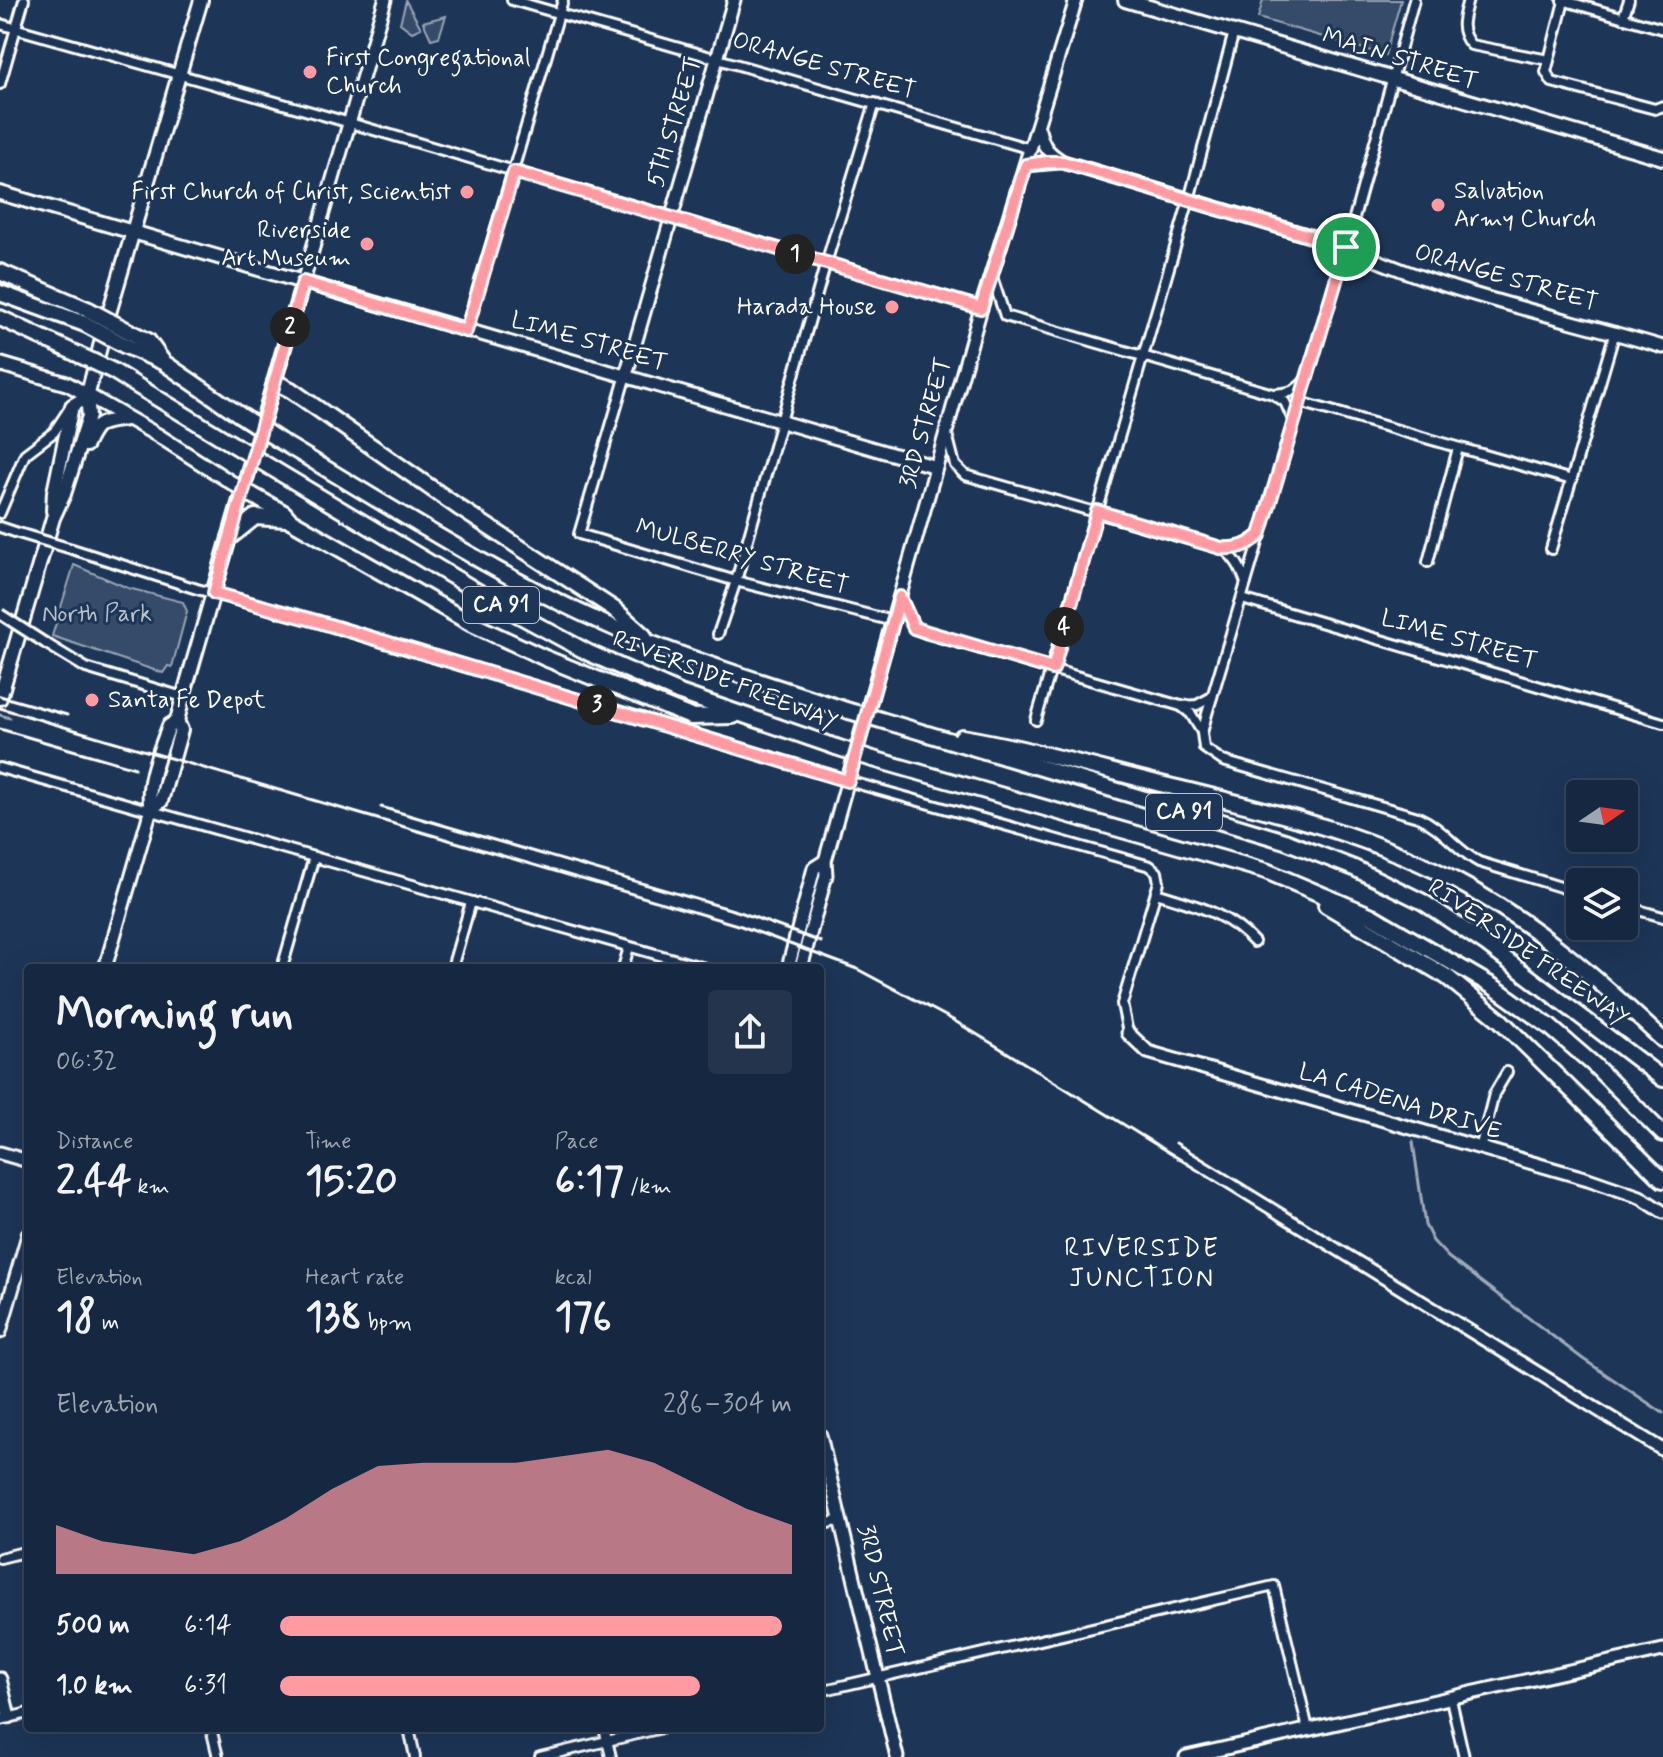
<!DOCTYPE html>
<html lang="en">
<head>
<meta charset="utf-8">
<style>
	:root { --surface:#162841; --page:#23344c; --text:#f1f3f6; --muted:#9ea6b1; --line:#35445a; --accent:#ff9aa2 }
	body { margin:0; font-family:Mynerve,sans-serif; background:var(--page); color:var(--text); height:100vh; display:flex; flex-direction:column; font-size:30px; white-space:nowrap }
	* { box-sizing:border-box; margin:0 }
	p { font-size:26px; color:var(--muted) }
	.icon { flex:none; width:44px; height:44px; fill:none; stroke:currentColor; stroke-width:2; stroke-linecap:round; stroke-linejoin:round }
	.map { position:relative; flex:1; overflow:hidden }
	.side { position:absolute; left:24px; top:964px; width:800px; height:768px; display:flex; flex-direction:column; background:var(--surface); border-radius:8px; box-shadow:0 8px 32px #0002,0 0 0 2px var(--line) }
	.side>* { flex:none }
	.needle { width:52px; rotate:77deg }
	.controls { position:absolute; left:1566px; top:780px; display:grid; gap:16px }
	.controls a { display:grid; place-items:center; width:72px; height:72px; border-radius:8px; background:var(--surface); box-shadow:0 8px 32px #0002,0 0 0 2px var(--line); font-size:40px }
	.pin { position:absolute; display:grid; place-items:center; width:68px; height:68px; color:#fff; margin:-34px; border:4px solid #fff; border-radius:50%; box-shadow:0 2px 8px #0007 }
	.km { position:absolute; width:40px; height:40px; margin:-20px; border-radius:50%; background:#222; color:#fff; font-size:22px; line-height:40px; text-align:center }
	.round { display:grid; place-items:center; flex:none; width:84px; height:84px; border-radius:8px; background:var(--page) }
	.headline { display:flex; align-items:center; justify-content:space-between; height:136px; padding:0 32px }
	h1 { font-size:44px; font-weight:700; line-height:60px }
	.stats { display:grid; grid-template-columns:repeat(3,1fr); gap:12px; height:136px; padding:8px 32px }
	.stats div { display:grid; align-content:center }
	.stats b { font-size:40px; font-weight:700 }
	.stats small { font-size:22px; font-weight:400 }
	.stats p { font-size:22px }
	.chart { height:224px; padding:16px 32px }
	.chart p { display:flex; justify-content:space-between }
	.chart svg { width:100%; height:144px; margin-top:8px; fill:var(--accent); opacity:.7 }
	ul { padding:0 32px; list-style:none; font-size:26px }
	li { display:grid; grid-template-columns:128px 96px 1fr; align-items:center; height:60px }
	li i { height:20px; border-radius:10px; background:var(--accent) }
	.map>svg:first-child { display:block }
	.green { fill:#364b69; stroke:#9aa5b4; stroke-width:2 }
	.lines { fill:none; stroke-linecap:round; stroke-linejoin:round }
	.stream { stroke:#a0aab8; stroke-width:3 }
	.street-casing { stroke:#fff; stroke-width:14 }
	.secondary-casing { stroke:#fff; stroke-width:17 }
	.primary-casing { stroke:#fff; stroke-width:18 }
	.highway-casing { stroke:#fff; stroke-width:20 }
	.street { stroke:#1d3557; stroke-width:8 }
	.secondary { stroke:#1d3557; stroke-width:11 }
	.primary { stroke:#1d3557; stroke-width:12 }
	.highway { stroke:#1d3557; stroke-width:14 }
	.rail { stroke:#fff; stroke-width:3 }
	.street-bridge-casing { stroke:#fff; stroke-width:14; stroke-linecap:butt }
	.highway-bridge-casing { stroke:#fff; stroke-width:20; stroke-linecap:butt }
	.street-bridge { stroke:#1d3557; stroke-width:8 }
	.highway-bridge { stroke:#1d3557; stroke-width:14 }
	.route-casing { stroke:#fff; stroke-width:16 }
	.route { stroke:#ff9aa2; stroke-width:10 }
	.poi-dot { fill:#ff9aa2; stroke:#1d3557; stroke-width:3 }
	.labels { text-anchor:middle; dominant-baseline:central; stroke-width:6; stroke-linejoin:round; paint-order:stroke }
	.shield { fill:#1d3557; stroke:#bbc2cd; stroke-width:2 }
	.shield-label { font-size:22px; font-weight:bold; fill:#fff }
	.poi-label { font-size:24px; fill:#fff; stroke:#1d3557; text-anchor:start }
	.street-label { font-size:24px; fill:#fff; stroke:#1d3557 }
	.park-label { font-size:24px; fill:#b9c0ca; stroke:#1d3557 }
	.neighbourhood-label { font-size:26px; letter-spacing:2px; fill:#fff; stroke:#1d3557 }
</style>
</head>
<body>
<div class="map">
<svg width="1663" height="1757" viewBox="0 0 1663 1757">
	<rect width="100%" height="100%" fill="#1d3557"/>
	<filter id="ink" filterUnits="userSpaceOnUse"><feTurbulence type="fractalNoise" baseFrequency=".0125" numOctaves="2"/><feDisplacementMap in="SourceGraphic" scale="16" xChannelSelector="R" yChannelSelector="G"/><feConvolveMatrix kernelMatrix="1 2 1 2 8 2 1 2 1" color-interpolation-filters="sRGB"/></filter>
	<g filter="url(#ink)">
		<g class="green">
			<polygon points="1263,0 1401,0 1385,55 1258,18"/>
			<polygon points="406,1 421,28 412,32 400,23"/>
			<polygon points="446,16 439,37 431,39 423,22"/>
			<polygon points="74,565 128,588 183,602 187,611 172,667 168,666 163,673 52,636"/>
		</g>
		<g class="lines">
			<g class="stream">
				<polyline points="0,715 10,718"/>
				<polyline points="1413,1142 1425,1225 1433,1241 1448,1257 1583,1359 1663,1413"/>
			</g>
			<g class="street-casing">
				<g id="street">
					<polyline points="512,0 1031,149"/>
					<path d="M1414 0 1346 247 1207 714 1202 733 1204 748 1223 761 1418 817C1443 828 1456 850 1479 862L1580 893"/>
					<path d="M1468 0C1463 18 1458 30 1471 45L1549 60"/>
					<polyline points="1562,0 1663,29"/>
					<polyline points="1564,1 1546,72 1552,82 1655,109 1663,106"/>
					<polyline points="1623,18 1629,0"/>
					<polyline points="0,24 333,118 981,308"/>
					<polyline points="0,84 24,0"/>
					<polyline points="992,277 1005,316 1273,394 1285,402 1293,420"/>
					<polyline points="466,331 563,0"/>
					<polyline points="626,375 579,534 736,581 893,621"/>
					<path d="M1273 394C1287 393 1295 392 1304 382"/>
					<polyline points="1300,402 1572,480"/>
					<path d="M947 434 955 465 965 475 1221 548C1238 549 1246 546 1259 535"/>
					<polyline points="0,513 25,454 54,432 71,406"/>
					<polyline points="0,527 15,532"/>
					<polyline points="72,549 197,589 316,621 848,781 1150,866 1157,872 1159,882 1122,1004 1128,1033"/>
					<path d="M1223 549C1236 558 1241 569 1246 583"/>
					<polyline points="1551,549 1615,332"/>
					<polyline points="1428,562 1458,448"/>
					<polyline points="900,598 914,628 925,633 1181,706 1197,705 1212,697"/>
					<polyline points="1242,599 1663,723"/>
					<polyline points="718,634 736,581 823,273 875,103"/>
					<polyline points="45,643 86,668 183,697"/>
					<polyline points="1181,706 1191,714 1202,732"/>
					<polyline points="1036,720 1189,200 1234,32"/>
					<polyline points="0,768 705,968"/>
					<path d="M1156 893C1193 905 1227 912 1254 942"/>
					<polyline points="1624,906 1663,917"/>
					<polyline points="282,968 314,857"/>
					<polyline points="452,968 471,902"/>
					<polyline points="623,968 629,947"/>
					<polyline points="1480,1149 1494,1094 1507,1072"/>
					<polyline points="820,1525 841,1520"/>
					<polyline points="0,1558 28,1551"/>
					<polyline points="820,1691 1274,1586 1308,1729"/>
					<polyline points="1451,1699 1464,1757"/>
					<polyline points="0,1720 28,1713"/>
					<polyline points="211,1728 218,1757"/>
					<polyline points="409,1728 415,1757"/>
					<polyline points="604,1728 611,1757"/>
					<polyline points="540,1757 662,1728"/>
				</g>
			</g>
			<g class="secondary-casing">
				<g id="secondary">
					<polyline points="385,0 303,282 936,467"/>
					<path d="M1039 130C1043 147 1048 153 1063 162L1346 247C1445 293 1558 316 1663 347"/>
					<polyline points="1026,165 1059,162"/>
					<polyline points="626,375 734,0"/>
					<polyline points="105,968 151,809"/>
					<polyline points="788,968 814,868 825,861"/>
					<polyline points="801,968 826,875 825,861 981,308 1076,0"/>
					<polyline points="1128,1033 1148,1052 1588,1179 1640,1197 1663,1212"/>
					<polyline points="0,1153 28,1161"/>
					<polyline points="0,1332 28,1235"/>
					<polyline points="820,1435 897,1757"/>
					<polyline points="0,1679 9,1717"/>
					<polyline points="1186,1757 1663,1650"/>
				</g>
			</g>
			<g class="primary-casing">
				<g id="primary">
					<polyline points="1125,0 1663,158"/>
					<path d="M0 193 303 282 183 697 177 721 181 730 161 801 151 809C145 783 160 751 169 726L177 721"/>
					<polyline points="0,364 68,384 159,436 243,490"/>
					<path d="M86 445C97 420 102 423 126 419"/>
					<polyline points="53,511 54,492 72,406 87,397"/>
					<polyline points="0,698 53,518 64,494 89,416 87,397 107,320 201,0"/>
				</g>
			</g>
			<g class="highway-casing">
				<g id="highway">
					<polyline points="0,272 89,310"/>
					<polyline points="0,293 85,324"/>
					<polyline points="0,318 75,353"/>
					<polyline points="130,332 148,341 163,362"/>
					<polyline points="124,345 163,362 240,415"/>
					<polyline points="113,371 234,445"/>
					<polyline points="275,382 291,390 461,509 614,609 644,636"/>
					<path d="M280 441C401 513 522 593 653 644 717 669 784 689 849 711"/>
					<polyline points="270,467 500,605 589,653 680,693 836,747"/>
					<polyline points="243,490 284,513 290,520 472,624 545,658 691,717 733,716"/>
					<polyline points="230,537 255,517 286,519"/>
					<polyline points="881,720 1285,841 1354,868 1423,902 1487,945 1663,1079"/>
					<path d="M962 737C1032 749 1100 769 1169 786 1272 811 1374 835 1467 887 1541 928 1602 983 1663 1040"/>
					<polyline points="873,759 1266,871 1372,916 1494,987 1550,1027 1593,1064 1663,1134"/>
					<polyline points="1326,905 1447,977 1500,1020 1663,1180"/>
				</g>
			</g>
			<use href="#street" class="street"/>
			<use href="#secondary" class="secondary"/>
			<use href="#primary" class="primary"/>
			<use href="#highway" class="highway"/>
			<g class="rail">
				<polyline points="0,696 67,715"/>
				<polyline points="0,708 741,926 857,969 953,1020 1003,1050 1663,1458"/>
				<polyline points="0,729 135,768"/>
				<polyline points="381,807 740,912 821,942"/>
				<polyline points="1176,1143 1663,1442"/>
			</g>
			<g class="street-bridge-casing">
				<g id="street-bridge">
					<polyline points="15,532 72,549"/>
					<polyline points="0,614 45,643"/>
				</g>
			</g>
			<g class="highway-bridge-casing">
				<g id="highway-bridge">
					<polyline points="89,310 130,332"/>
					<polyline points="85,324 124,345"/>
					<polyline points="75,353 113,371"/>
					<polyline points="240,415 280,441"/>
					<polyline points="234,445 270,467"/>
					<polyline points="849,711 881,720"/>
					<polyline points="836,747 873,759"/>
				</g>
			</g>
			<use href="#street-bridge" class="street-bridge"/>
			<use href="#highway-bridge" class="highway-bridge"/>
		</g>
	</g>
	<g class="lines" filter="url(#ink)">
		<g class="route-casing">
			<path id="route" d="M1047 162H1063L1346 247 1260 535C1247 546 1238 549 1221 548L1097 511 1053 669 914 628 900 597 848 781 316 621 214 593 303 282 466 331 514 172 981 308 1026 165Z"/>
		</g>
		<use href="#route" class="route"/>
	</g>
	<g class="poi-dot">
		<circle cx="310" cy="72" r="8"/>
		<circle cx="467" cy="192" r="8"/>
		<circle cx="1438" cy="205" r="8"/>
		<circle cx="367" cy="244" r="8"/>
		<circle cx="892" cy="307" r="8"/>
		<circle cx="92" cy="700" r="8"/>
	</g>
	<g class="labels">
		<g class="shield">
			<rect x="463" y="587" width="76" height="36" rx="6"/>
			<rect x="1146" y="794" width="76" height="36" rx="6"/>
		</g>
		<g class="shield-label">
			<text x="501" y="605">CA 91</text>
			<text x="1184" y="812">CA 91</text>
		</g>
		<g class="poi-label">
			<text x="326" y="58">First Congregational<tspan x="326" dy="28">Church</tspan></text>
			<text x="1454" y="191">Salvation<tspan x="1454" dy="28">Army Church</tspan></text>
			<text x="451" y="192" text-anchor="end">First Church of Christ, Scientist</text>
			<text x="351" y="230" text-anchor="end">Riverside<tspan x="351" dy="28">Art Museum</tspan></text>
			<text x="876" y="307" text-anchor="end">Harada House</text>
			<text x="108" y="700">Santa Fe Depot</text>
		</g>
		<g class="street-label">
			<text transform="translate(1400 59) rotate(17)">MAIN STREET</text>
			<text transform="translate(824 66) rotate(16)">ORANGE STREET</text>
			<text transform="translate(675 122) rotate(-73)">5TH STREET</text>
			<text transform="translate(1506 278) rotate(16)">ORANGE STREET</text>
			<text transform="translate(589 342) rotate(16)">LIME STREET</text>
			<text transform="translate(926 423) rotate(-74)">3RD STREET</text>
			<text transform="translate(742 557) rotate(16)">MULBERRY STREET</text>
			<text transform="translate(1459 640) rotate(16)">LIME STREET</text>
			<text transform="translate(725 681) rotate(21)">RIVERSIDE FREEWAY</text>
			<text transform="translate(1528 953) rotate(35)">RIVERSIDE FREEWAY</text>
			<text transform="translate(1400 1102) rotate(17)">LA CADENA DRIVE</text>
			<text transform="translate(880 1591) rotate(77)">3RD STREET</text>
		</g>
		<g class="park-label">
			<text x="97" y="614">North Park</text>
		</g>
		<g class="neighbourhood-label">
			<text x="1142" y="1249">RIVERSIDE<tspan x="1142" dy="30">JUNCTION</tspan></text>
		</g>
	</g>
</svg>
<div class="controls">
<a><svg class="needle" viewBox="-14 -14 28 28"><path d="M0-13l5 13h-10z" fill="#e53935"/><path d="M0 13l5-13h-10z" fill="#9ea6b1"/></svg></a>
<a><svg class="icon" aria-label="layers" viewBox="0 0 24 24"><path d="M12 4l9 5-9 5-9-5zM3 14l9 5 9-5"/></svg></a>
</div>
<div class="pin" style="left:1346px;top:247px;background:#1e9e55"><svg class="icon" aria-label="arrive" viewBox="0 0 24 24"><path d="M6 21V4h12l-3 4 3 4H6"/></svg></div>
<b class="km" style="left:795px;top:254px">1</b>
<b class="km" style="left:290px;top:327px">2</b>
<b class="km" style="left:597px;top:705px">3</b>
<b class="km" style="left:1064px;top:627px">4</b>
<section class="side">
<div class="headline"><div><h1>Morning run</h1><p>06:32</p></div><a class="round"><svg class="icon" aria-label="share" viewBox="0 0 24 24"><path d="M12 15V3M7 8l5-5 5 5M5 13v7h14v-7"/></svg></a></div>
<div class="stats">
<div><p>Distance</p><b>2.44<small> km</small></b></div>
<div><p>Time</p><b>15:20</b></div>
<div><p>Pace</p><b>6:17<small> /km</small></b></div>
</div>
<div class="stats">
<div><p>Elevation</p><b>18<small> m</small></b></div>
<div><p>Heart rate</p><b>138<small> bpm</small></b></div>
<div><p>kcal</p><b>176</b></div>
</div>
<div class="chart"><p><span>Elevation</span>286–304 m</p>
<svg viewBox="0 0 160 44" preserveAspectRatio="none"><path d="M0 44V29L10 34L20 36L30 38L40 34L50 27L60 18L70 11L80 10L90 10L100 10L110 8L120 6L130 10L140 17L150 24L160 29V44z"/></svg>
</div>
<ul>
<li><b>500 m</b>6:14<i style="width:98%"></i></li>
<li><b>1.0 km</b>6:31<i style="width:82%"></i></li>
</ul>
</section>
</div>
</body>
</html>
